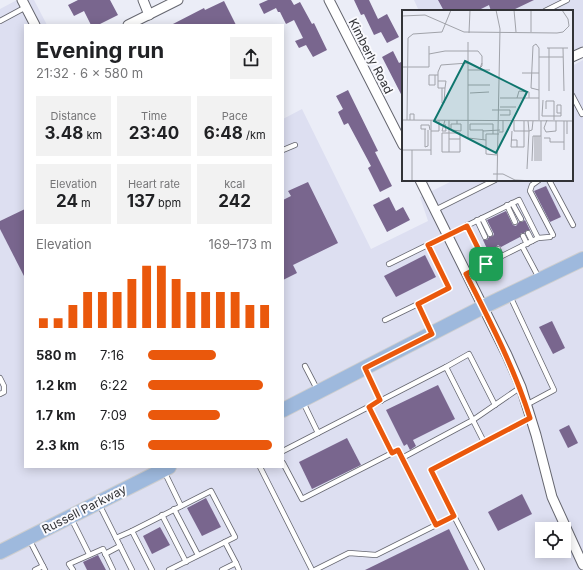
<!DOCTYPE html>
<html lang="en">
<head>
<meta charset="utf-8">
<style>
	:root { --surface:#fff; --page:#f2f2f2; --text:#202124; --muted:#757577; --accent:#ea580c }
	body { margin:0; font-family:Inter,sans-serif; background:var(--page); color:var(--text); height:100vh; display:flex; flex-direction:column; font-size:15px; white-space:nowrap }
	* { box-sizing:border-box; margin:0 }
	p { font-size:13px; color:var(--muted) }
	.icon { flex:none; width:22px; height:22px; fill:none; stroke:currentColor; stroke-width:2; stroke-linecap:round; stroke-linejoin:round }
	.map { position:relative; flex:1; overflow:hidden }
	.details { position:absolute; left:24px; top:24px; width:260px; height:444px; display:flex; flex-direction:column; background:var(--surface); border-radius:0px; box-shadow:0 2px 10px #0003 }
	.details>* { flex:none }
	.buttons { position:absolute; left:535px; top:522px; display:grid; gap:8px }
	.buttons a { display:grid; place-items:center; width:36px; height:36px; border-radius:0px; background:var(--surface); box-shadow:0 2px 10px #0003; font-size:20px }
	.pin { position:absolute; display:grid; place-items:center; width:34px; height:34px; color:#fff; margin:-17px; border-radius:8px; box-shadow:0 2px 6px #0006 }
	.round { display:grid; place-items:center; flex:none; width:42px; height:42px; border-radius:0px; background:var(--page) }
	.overview { display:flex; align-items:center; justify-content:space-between; height:68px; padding:0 12px }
	h1 { font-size:22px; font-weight:700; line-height:30px }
	.metrics { display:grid; grid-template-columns:repeat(3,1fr); gap:6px; height:68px; padding:4px 12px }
	.metrics div { display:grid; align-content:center; border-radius:0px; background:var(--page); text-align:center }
	.metrics b { font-size:17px; font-weight:700 }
	.metrics small { font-size:11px; font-weight:400 }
	.metrics p { font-size:11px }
	.chart { height:112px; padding:8px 12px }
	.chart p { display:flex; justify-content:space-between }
	.chart svg { width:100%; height:72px; margin-top:4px; stroke:var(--accent); stroke-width:6 }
	ul { padding:0 12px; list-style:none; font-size:13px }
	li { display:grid; grid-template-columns:64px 48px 1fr; align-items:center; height:30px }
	li i { height:10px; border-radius:5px; background:var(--accent) }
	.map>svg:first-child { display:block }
	.built { fill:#dddff1; fill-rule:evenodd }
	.building { fill:#79668e }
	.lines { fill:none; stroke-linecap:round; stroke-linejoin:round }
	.lane-casing { stroke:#65666f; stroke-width:6 }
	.street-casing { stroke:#65666f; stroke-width:11 }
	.primary-casing { stroke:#cececf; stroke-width:16 }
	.lane { stroke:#fff; stroke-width:4.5 }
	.street { stroke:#fff; stroke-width:9 }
	.primary { stroke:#9eb9dd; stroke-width:14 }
	.route-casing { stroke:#fff; stroke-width:8 }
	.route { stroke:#ea580c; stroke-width:5 }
	.labels { text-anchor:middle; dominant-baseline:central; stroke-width:4; stroke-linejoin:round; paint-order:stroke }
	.street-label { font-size:12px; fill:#323337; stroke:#fafafe }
	.inset-road { fill:none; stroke:#a1a3aa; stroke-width:1 }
	.view { fill:#0f766e; fill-opacity:0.15; stroke:#0f766e; stroke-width:2 }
	.inset-edge { fill:none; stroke:#323337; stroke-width:2 }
</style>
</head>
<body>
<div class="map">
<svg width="583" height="570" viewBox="0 0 583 570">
	<rect width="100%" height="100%" fill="#ebedf7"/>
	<g class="built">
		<path d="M17 0H34L47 25H25V467H283V119L302 109 371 249 428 221 420 197 454 180H572V66L583 60V570H0V9ZM542 529H564V551H542Z"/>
		<polygon points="414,0 583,0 583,46 572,52 572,11 419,11"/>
	</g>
	<g class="building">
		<polygon points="78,0 110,0 118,15 98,25 91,25 84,11 74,16 68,5"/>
		<polygon points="268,0 291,0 294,5 300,2 312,24 314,23 327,50 313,57 306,45 299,48 295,41 303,38 294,20 286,24 280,12 278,12 276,8 264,14 259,4"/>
		<polygon points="354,0 369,0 378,19 387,14 399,37 387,43 381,32 374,35 364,14 361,15"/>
		<polygon points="438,0 534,0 511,11 491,11 489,5 477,11 444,11"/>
		<polygon points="224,1 236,25 171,25 204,8 205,10"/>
		<polygon points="393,51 399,63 403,61 403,98 382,57"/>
		<polygon points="348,90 378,151 375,152 392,186 380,192 368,168 371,166 348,123 344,125 338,112 343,109 336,96"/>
		<polygon points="308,182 338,243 293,265 297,273 283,280 283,200 291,196 288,191"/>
		<polygon points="546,186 561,217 550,222 534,191"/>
		<polygon points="389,197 396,211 403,207 410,220 387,232 373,205"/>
		<polygon points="25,209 25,278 0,229 0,221"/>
		<polygon points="506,211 513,225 516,226 519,222 522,222 525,220 530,230 527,230 524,233 521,233 520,237 501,247 498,245 495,248 491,248 489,253 483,240 487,240 489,237 493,236 494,234 487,220"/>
		<polygon points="425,255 436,277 396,297 384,276"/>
		<polygon points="552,321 565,348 553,354 539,327"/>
		<polygon points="438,385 455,419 413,440 416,446 410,450 407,444 404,446 386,410"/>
		<polygon points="569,425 578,443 568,448 559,430"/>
		<polygon points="347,438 361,465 312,489 299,462"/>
		<polygon points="522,494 532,514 498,531 488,512"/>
		<polygon points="206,498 221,527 202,536 187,508"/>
		<polygon points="160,527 170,545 152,554 143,536"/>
		<polygon points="449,529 469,570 365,570"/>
		<polygon points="98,555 106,570 87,570 83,562"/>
	</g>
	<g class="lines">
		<g class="lane-casing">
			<g id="lane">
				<polyline points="545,11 567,0"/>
				<polyline points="0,21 26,7"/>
				<polyline points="572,95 582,114 583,113"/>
				<polyline points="283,150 295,145"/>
				<polyline points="539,180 532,185 530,191 553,235"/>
				<polyline points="549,180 573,225"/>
				<polyline points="512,203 521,219"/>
				<polyline points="507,205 515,222"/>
				<polyline points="435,210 495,180"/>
				<polyline points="482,218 490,234"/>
				<polyline points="477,220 485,237"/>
				<polyline points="467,225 486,264"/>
				<polyline points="528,233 532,241"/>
				<polyline points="523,236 527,244"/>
				<polyline points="538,238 550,237"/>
				<polyline points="522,246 539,278"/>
				<polyline points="498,249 501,256"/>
				<polyline points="493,251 496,259"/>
				<polyline points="389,264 519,200 538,238 466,274"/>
				<polyline points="510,296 554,390 526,405"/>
				<polyline points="418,304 449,288 428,245"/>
				<polyline points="385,320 418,304 431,332"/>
				<polyline points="305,366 318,391"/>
				<polyline points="446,367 469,354 495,405"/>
				<polyline points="366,369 381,401"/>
				<polyline points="0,378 4,386 4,392 0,394"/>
				<polyline points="303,402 318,433"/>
				<polyline points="369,407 392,453"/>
				<polyline points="283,451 446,367 484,442"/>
				<polyline points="402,458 473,420 521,387"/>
				<polyline points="283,463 302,499 398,450 436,525"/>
				<polyline points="260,467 312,570"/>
				<polyline points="164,471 181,506"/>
				<polyline points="99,504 132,570"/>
				<polyline points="174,509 198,555"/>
				<polyline points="162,515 186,562"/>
				<polyline points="454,516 482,570"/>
				<polyline points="71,518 89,554"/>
				<polyline points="116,538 132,531"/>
				<polyline points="29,539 45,570"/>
				<polyline points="225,542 236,563"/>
				<polyline points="105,554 120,546"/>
				<polyline points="35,570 43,566"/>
				<polyline points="73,570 69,564 103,549 113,570"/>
				<polyline points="152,570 132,531 211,491 235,537 169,570"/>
				<polyline points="222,570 236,563 239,570"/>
				<polyline points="315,570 349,553 376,555 454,516 431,470 531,418"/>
			</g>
		</g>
		<g class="street-casing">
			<g id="street">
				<polyline points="22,0 35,25"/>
				<polyline points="143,0 149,15"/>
				<polyline points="329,0 403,145"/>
				<polyline points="128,25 178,0"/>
				<polyline points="572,57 583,52"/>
				<polyline points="420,180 507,355 521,387 536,435 552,497 583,565"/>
			</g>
		</g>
		<g class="primary-casing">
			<g id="primary">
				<polyline points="283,410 483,307 583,259"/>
				<polyline points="0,552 169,467"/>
			</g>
		</g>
		<use href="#lane" class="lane"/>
		<use href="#street" class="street"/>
		<use href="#primary" class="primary"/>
	</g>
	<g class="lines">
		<g class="route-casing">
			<path id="route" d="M467 226 486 264 466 274C490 322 514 367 530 418L431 470 454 516 436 525 398 450 392 453 369 407 380 400 365 368 432 334 418 304 449 288 428 245Z"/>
		</g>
		<use href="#route" class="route"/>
	</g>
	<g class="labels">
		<g class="street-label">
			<text transform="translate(371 56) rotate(63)">Kimberly Road</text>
			<text transform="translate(84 509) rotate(-27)">Russell Parkway</text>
		</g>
	</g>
	<g transform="translate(402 10)">
		<rect width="171" height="171" fill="#ebedf7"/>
		<path class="inset-road" d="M94 0 98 19 95 171M112 0 114 22M129 0V22M0 6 23 5 62 22 155 23 161 22 167 16 166 9 160 0M67 23 68 0M66 32V128L84 130V124H97M145 38H166M161 38 162 81M27 44 43 41H76L80 46V56L78 58 80 53M137 47H161M0 57H27V36M66 60H88M120 63H137M33 65V75H27V65H36M36 71H44L43 78M66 75H88M40 78H43L42 93H40V78H36V62L39 55 66 53M147 81V38M68 83 87 82M98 88H137M115 88 117 81 127 82V88M141 90 140 106H159V95H155V103H159M98 97H114M144 99V91H152V110M90 100H108V105H98M0 110 171 111M5 110 6 28 11 24 40 22 49 0M8 110V104H12V110M47 110V142H58V129H47M55 110V114H49V120L59 121V114H55M112 110V121H122V111M137 110V38L134 34 131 36 129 78 137 80M145 110 142 118 144 122 154 121V111M43 114 44 121H40L43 110M23 119V137L26 136V120M24 119H19V115H27L28 120M29 121H37V110M81 121 98 120M110 121 109 137H122V121H127L126 111M97 122H101V110M165 124V111M142 128H148V132H162M81 130V120H68V114H91V124M84 130V144L95 145M109 130H115V137M0 140H29M162 140V111M47 142H40V123H58V129M29 145V110M130 151 131 126H139M133 151V126M135 151V126M137 151V126M139 151V111M125 159 127 121 130 120 131 111M91 164H101L113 170 132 171M10 171V140"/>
		<path class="view" d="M63 51 125 82 94 143 32 111Z"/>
		<rect width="171" height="171" class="inset-edge"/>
	</g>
</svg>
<div class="buttons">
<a><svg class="icon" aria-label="locate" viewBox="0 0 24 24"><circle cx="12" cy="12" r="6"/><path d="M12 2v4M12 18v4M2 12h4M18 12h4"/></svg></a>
</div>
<div class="pin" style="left:486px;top:264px;background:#1e9e55"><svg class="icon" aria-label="arrive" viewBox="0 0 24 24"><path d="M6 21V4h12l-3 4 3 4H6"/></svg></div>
<section class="details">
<div class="overview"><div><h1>Evening run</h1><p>21:32 · 6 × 580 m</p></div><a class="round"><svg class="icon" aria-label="share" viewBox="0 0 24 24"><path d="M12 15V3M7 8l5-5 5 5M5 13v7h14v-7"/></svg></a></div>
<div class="metrics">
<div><p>Distance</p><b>3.48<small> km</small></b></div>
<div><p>Time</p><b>23:40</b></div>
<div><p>Pace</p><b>6:48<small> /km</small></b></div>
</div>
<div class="metrics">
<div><p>Elevation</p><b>24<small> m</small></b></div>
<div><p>Heart rate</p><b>137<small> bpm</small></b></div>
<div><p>kcal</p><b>242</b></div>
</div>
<div class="chart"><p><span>Elevation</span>169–173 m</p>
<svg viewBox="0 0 160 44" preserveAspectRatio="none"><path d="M5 44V38M15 44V38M25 44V30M35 44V22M45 44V22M55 44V22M65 44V14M75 44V6M85 44V6M95 44V14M105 44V22M115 44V22M125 44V22M135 44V22M145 44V30M155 44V30"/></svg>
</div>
<ul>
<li><b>580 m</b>7:16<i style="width:55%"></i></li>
<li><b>1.2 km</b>6:22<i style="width:93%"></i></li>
<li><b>1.7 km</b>7:09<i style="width:58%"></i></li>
<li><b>2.3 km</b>6:15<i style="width:100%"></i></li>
</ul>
</section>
</div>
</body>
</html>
